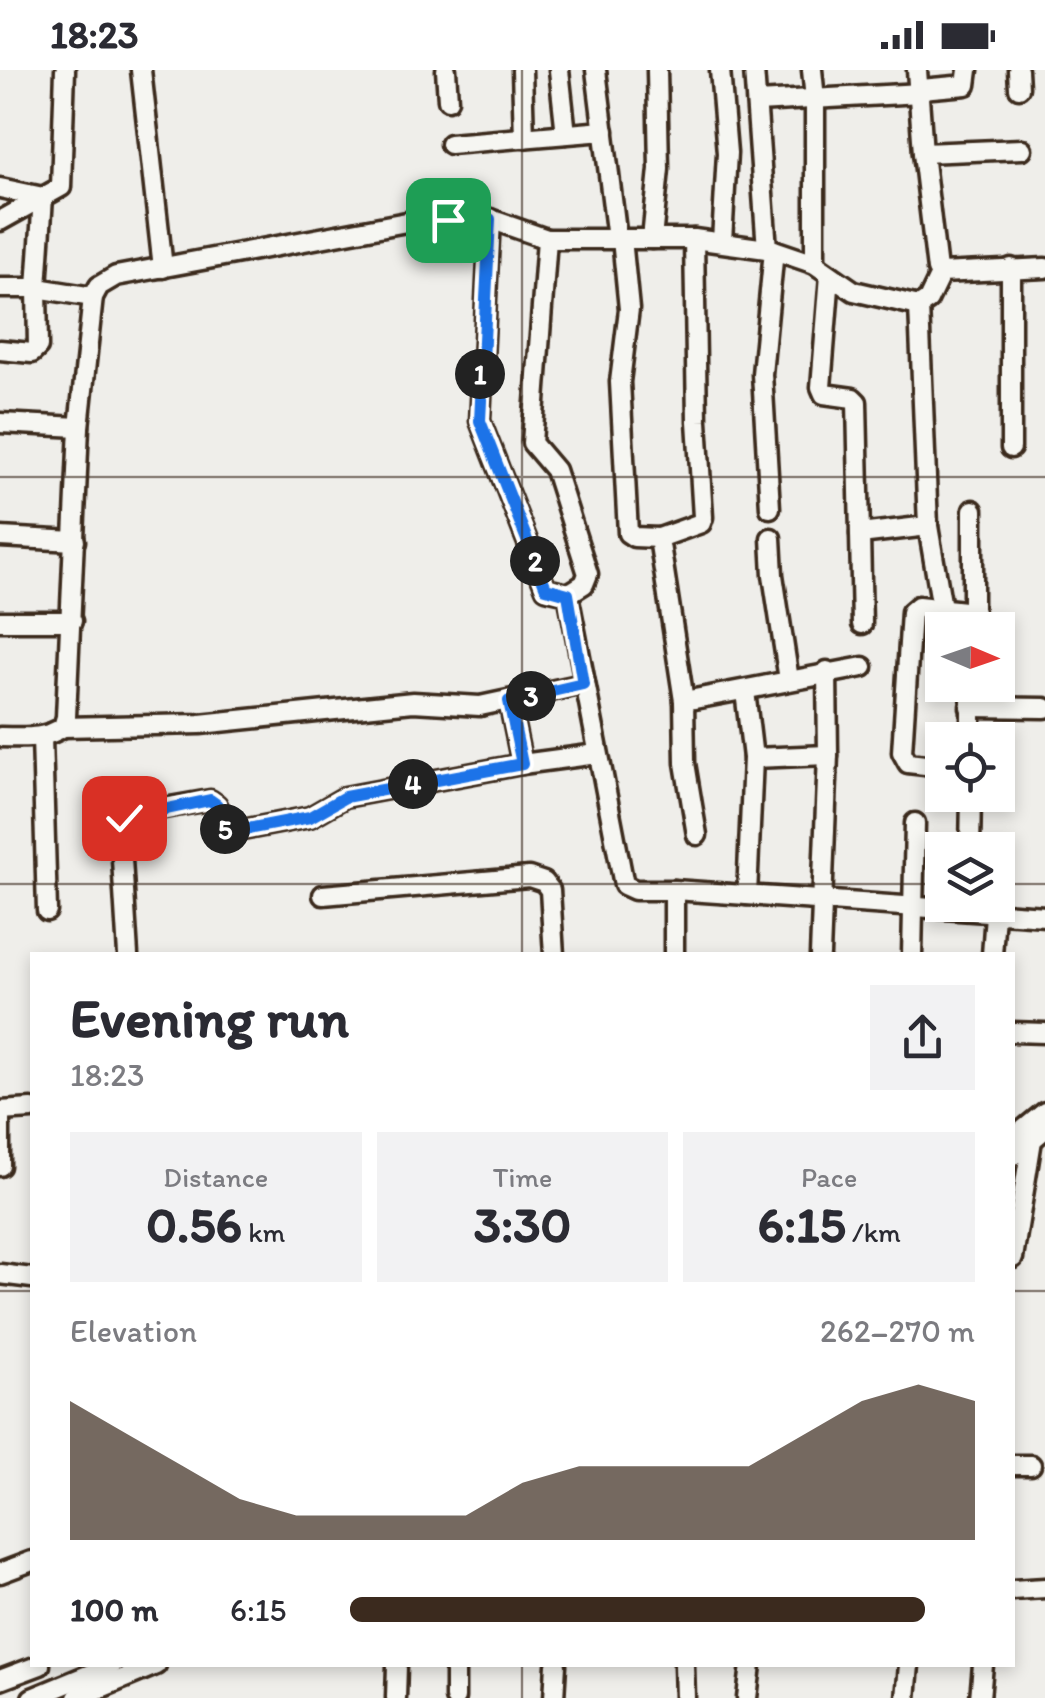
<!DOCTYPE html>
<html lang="en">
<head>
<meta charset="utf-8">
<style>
	:root { --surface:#fff; --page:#f2f2f3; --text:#2b2b33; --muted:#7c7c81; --accent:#3b2a1e }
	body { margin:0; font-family:Itim,sans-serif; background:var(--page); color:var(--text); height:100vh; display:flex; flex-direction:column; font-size:38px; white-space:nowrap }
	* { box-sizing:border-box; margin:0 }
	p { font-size:32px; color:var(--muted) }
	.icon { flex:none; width:55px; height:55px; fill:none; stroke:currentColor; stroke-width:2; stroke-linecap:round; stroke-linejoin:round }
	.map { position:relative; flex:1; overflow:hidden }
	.panel { position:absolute; left:30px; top:882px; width:985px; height:715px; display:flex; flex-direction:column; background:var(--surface); border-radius:0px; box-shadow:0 5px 15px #0003 }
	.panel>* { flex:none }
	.needle { width:65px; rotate:92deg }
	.tools { position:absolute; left:925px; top:542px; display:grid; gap:20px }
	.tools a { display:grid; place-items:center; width:90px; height:90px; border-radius:0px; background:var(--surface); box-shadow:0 5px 15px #0003; font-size:50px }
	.pin { position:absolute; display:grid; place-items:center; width:85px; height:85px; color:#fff; margin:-42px; border-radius:20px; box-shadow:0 5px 15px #0006 }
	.km { position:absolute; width:50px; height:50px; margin:-25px; border-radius:50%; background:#222; color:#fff; font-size:28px; line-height:50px; text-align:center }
	.round { display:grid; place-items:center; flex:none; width:105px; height:105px; border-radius:0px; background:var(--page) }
	.headline { display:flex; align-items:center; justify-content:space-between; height:170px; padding:0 40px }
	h1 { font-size:55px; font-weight:700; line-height:75px }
	.stats { display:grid; grid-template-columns:repeat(3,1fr); gap:15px; height:170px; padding:10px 40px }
	.stats div { display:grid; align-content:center; border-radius:0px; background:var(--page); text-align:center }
	.stats b { font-size:50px; font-weight:700 }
	.stats small { font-size:28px; font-weight:400 }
	.stats p { font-size:28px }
	.chart { height:280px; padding:20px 40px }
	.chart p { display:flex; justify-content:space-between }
	.chart svg { width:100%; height:180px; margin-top:10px; fill:var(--accent); opacity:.7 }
	ul { padding:0 40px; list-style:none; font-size:32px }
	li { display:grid; grid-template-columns:160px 120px 1fr; align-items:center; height:75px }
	li i { height:25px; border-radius:12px; background:var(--accent) }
	.status { display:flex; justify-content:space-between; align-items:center; height:70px; padding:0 50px; background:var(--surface); direction:ltr }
	.status svg { height:28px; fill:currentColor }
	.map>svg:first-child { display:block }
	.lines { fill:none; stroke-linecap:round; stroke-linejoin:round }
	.minor-casing { stroke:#3b2a1e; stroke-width:25 }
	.minor { stroke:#f6f6f2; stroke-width:18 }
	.route-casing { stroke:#fff; stroke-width:20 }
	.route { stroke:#1a73e8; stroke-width:12 }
	.grid { fill:none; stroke:#3b2a1e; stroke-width:2.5; stroke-opacity:0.55 }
</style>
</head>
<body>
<div class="status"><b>18:23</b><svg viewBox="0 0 49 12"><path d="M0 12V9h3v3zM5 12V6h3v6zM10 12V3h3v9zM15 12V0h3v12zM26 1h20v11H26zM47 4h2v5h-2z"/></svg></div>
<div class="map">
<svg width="1045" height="1628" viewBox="0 0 1045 1628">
	<rect width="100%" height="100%" fill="#efeeea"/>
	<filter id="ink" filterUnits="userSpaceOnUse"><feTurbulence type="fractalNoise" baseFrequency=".01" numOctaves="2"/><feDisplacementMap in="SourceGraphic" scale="20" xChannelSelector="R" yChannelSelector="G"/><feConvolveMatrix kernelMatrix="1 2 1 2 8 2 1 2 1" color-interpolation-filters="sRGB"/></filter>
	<g filter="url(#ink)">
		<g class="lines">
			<g class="minor-casing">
				<g id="minor">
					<polyline points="141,0 163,198"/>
					<polyline points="446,0 448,30"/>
					<polyline points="522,0 524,68"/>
					<polyline points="559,0 566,64"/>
					<polyline points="596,0 617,169"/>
					<polyline points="720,0 727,83 722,171"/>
					<polyline points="754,0 767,179"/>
					<polyline points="812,0 815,29 815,194"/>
					<polyline points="917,0 923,83 937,200 941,203 1045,198"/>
					<polyline points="1018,0 1019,18"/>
					<polyline points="921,19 966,15 968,0"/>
					<polyline points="757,32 921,23"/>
					<polyline points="450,74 604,61"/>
					<polyline points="923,83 1022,79"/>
					<polyline points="0,118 43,127 37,218 38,277 32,283 0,280"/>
					<polyline points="490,149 480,351 546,519 568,524 624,815 635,820 674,820 1045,846"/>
					<polyline points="0,151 61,117 65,0"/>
					<polyline points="547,169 532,373 555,400 588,504 584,514 568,524"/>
					<polyline points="622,169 629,239 620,312 628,463 634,467 659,468"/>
					<polyline points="652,169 659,99 657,0"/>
					<polyline points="694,169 697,351 703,447 701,453 659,468 684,631 685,693 697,765"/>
					<polyline points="1011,198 1011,378"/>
					<polyline points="830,205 821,317 824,324 853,328 857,332 862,554"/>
					<polyline points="0,218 37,218 93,227"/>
					<polyline points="919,236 928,456 942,538"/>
					<polyline points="0,353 79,357"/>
					<polyline points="770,438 762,304 774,180"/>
					<polyline points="973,440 973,560"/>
					<polyline points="860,464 928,456"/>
					<polyline points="0,467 75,471"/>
					<polyline points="771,468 773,505 789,610"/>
					<polyline points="0,551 72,551"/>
					<polyline points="745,621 753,688 747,825"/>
					<polyline points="509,631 522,694"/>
					<polyline points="684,631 863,597"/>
					<polyline points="970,637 1045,638"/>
					<polyline points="63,657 200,654 413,632 480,636 583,614"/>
					<path d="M0 667C22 667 45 670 63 657L66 647 79 357 93 227 99 216 116 206 412 151 490 149 547 169H694L774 180 815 194 854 221 919 236 928 230 941 203"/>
					<polyline points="42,667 47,841"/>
					<polyline points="971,670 971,615"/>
					<polyline points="753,688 828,685"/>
					<polyline points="942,697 908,693 902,682 911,542 918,536 974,542"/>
					<polyline points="970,780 971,725"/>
					<polyline points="323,825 529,807 544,812 550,820 554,885"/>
					<polyline points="128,885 120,757 124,747 130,744 210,730 217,735 225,759 232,762 310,747 345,727 522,694 597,684"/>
					<polyline points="674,885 674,820"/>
					<polyline points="820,885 828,685 827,601"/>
					<polyline points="912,885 915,753"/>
					<polyline points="992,885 995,844"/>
					<polyline points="1012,962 1045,963"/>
					<polyline points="0,1041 0,1096"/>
					<polyline points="0,1041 32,1039"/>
					<polyline points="1012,1069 1045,1042"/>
					<polyline points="1012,1086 1045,1059"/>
					<polyline points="1013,1188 1032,1070"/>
					<polyline points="0,1204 32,1208"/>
					<polyline points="1012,1395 1031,1395"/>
					<polyline points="0,1503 32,1491"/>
					<polyline points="1012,1520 1045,1518"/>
					<polyline points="455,1595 455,1628"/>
					<polyline points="684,1595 685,1628"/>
					<polyline points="0,1610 40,1595"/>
					<polyline points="32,1628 112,1595"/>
					<polyline points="77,1628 156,1595"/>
					<polyline points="396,1628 397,1595"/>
					<polyline points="554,1628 556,1595"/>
					<polyline points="747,1628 751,1595"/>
					<polyline points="906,1628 909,1595"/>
					<polyline points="980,1628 983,1595"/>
				</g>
			</g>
			<use href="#minor" class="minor"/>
		</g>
	</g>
	<g class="lines" filter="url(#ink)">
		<g class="route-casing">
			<polyline id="route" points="124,748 210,730 217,735 224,759 232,762 310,747 345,727 522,694 509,631 583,614 568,524 546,518 480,351 490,149 448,150"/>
		</g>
		<use href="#route" class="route"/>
	</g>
	<path class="grid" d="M522 0V885M0 407H1045M0 814H942M998 814H1045M0 1221H32M1012 1221H1045M522 1595V1628"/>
</svg>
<div class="tools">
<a><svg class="needle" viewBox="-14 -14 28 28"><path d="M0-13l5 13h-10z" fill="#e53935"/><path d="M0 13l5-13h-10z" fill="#7c7c81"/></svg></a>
<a><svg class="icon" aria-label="locate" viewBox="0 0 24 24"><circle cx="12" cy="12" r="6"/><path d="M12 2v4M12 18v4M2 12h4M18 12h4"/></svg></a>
<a><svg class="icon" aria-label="layers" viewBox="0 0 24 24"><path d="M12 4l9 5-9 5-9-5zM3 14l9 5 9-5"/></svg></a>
</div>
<div class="pin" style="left:448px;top:150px;background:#1e9e55"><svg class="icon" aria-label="arrive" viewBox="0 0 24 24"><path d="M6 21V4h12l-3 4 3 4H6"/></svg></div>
<div class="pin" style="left:124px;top:748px;background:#d93025"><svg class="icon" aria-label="check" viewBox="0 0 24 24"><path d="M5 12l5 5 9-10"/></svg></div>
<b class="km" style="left:480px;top:304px">1</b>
<b class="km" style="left:535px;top:491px">2</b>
<b class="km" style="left:531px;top:626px">3</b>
<b class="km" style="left:413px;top:714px">4</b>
<b class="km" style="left:225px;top:759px">5</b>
<section class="panel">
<div class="headline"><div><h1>Evening run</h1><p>18:23</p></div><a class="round"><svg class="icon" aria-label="share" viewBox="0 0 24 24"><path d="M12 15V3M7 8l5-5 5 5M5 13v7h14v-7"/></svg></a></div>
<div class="stats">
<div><p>Distance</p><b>0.56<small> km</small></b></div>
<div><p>Time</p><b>3:30</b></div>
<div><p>Pace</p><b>6:15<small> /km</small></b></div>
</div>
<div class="chart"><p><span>Elevation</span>262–270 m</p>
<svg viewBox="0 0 160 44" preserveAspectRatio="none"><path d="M0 44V10L10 18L20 26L30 34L40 38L50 38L60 38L70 38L80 30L90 26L100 26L110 26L120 26L130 18L140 10L150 6L160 10V44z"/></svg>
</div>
<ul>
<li><b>100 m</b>6:15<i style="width:92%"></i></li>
</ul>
</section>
</div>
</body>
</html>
